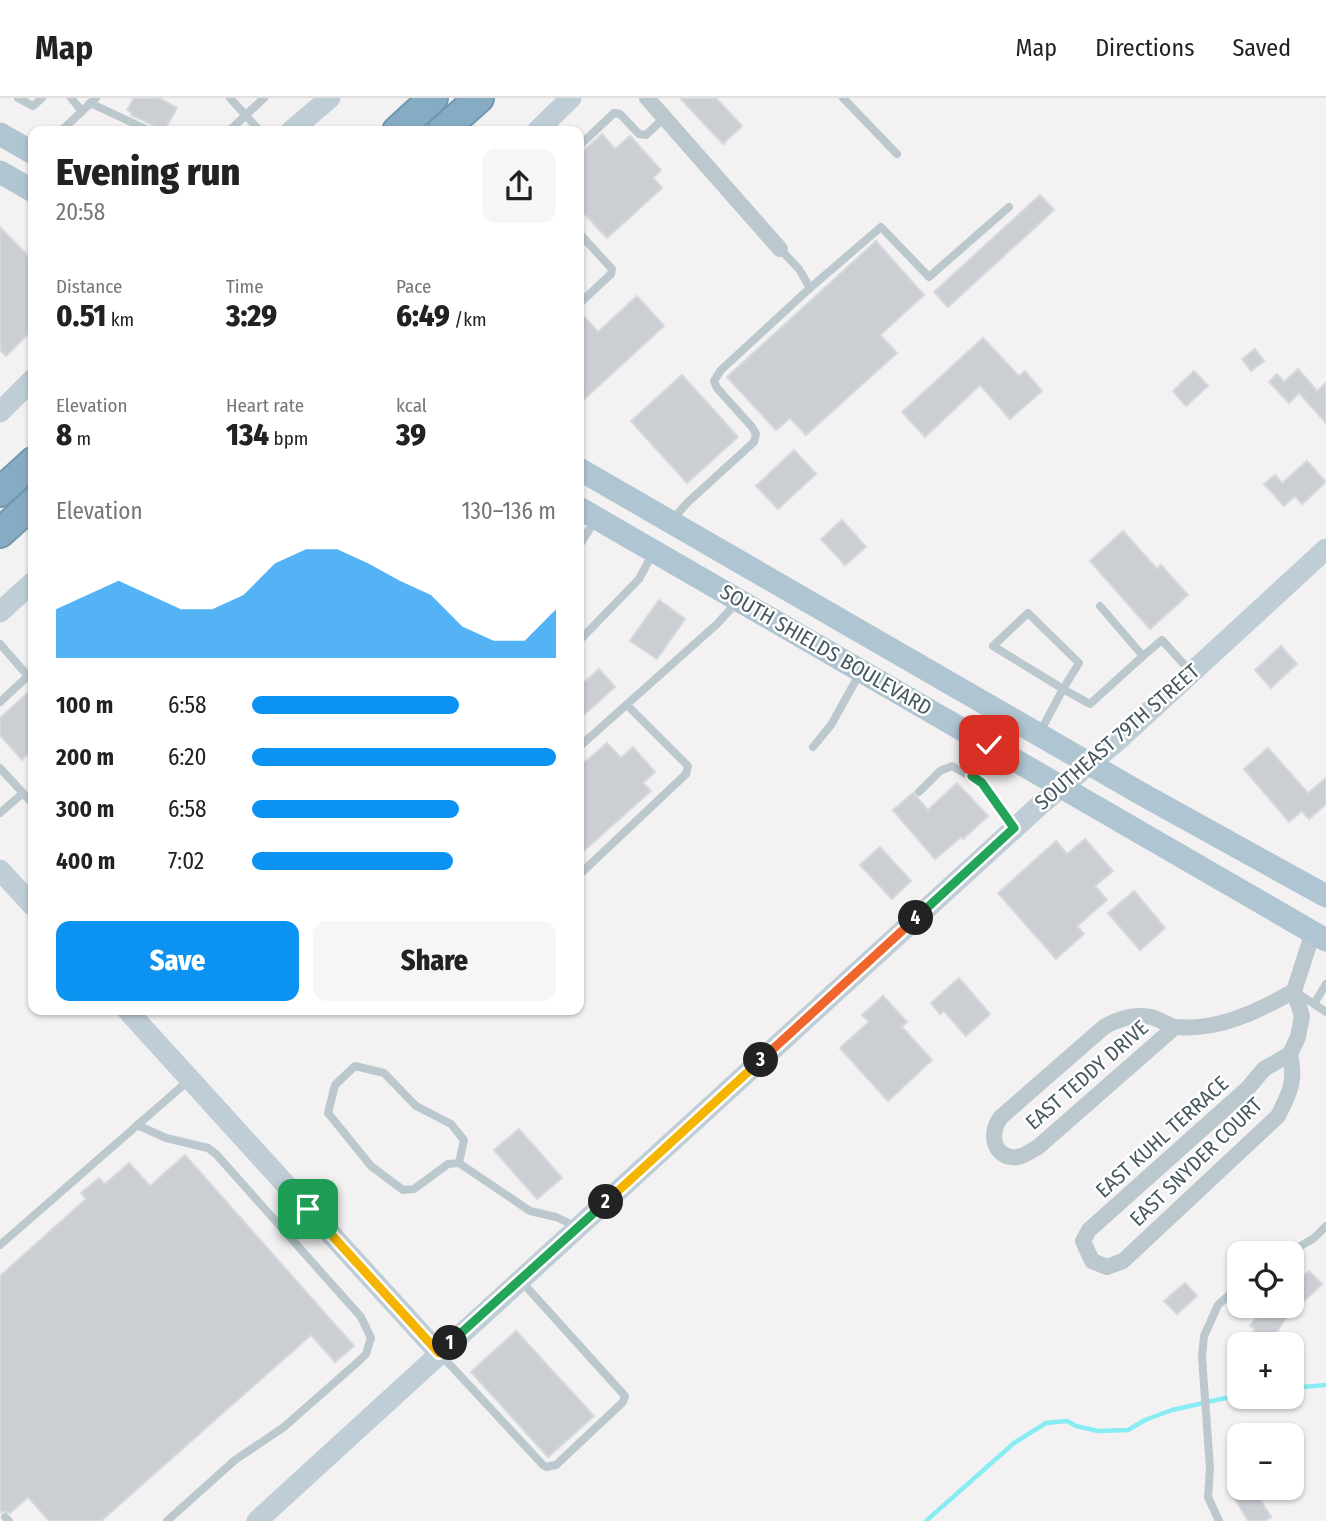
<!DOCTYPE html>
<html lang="en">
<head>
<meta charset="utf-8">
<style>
	:root { --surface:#fff; --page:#f6f6f6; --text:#222; --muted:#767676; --line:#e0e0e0; --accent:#0c93f2 }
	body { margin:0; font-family:"Fira Sans Condensed",sans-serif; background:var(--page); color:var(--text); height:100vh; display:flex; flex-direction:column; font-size:26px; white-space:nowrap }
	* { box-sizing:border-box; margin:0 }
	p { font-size:23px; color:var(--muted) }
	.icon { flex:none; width:38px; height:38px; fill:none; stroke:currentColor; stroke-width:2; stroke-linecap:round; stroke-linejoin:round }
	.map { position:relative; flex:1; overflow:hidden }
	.side { position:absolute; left:28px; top:28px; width:556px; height:889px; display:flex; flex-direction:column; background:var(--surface); border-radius:14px; box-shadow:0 2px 5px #0004 }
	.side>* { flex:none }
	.fabs { position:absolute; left:1227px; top:1143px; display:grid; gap:14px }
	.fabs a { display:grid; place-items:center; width:77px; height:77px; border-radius:14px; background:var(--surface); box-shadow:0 2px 5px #0004; font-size:35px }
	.pin { position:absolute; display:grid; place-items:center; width:60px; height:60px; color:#fff; margin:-30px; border-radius:14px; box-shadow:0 4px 10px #0006 }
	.km { position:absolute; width:35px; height:35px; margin:-18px; border-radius:50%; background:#222; color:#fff; font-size:19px; line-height:35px; text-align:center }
	.round { display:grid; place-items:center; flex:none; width:74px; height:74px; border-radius:14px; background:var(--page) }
	.head { display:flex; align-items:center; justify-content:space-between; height:119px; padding:0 28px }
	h1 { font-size:38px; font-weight:800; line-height:52px }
	.metrics { display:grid; grid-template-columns:repeat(3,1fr); gap:10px; height:119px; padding:7px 28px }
	.metrics div { display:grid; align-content:center }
	.metrics b { font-size:30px; font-weight:800 }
	.metrics small { font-size:19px; font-weight:400 }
	.metrics p { font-size:19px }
	.chart { height:196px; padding:14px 28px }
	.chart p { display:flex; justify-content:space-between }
	.chart svg { width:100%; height:126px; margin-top:7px; fill:var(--accent); opacity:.7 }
	.cta { display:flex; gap:14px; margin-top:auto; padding:14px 28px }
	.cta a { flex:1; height:80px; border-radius:14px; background:var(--accent); color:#fff; font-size:28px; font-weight:800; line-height:80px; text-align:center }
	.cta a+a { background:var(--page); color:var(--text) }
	ul { padding:0 28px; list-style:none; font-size:23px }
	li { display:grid; grid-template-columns:112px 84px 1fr; align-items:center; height:52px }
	li i { height:18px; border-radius:9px; background:var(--accent) }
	header { display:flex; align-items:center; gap:42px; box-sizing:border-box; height:98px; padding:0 35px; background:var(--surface); border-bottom:2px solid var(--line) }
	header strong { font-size:33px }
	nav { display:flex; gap:38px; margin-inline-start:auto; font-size:24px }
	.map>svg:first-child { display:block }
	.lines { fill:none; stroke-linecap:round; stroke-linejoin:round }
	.stream { stroke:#88ecf3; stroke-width:4.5 }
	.building { fill:#cbcfd4; stroke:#d5d8dd; stroke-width:2 }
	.highway-casing { stroke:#7198af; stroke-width:32 }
	.lane { stroke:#bbc8ce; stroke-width:8 }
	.street { stroke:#bbc8ce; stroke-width:16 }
	.secondary { stroke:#becdd6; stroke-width:21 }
	.primary { stroke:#afc5d1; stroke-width:23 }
	.highway { stroke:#86acc3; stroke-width:28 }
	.split-1-casing { stroke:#fff; stroke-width:14 }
	.split-2-casing { stroke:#fff; stroke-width:14 }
	.split-3-casing { stroke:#fff; stroke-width:14 }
	.split-4-casing { stroke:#fff; stroke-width:14 }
	.split-5-casing { stroke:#fff; stroke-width:14 }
	.split-1 { stroke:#f5b400; stroke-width:9 }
	.split-2 { stroke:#22a559; stroke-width:9 }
	.split-3 { stroke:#f5b400; stroke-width:9 }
	.split-4 { stroke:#f0652b; stroke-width:9 }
	.split-5 { stroke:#22a559; stroke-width:9 }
	.labels { text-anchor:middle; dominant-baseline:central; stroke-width:5; stroke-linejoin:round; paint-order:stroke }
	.street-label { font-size:21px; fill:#475860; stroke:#fff }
</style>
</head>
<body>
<header>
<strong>Map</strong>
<nav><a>Map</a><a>Directions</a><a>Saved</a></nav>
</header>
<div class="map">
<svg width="1326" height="1423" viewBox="0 0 1326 1423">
	<rect width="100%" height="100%" fill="#f3f1f1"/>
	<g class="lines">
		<g class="stream">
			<polyline points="1292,1290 1326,1287"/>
			<polyline points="926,1423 1014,1345 1046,1325 1067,1323 1076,1328 1098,1333 1128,1332 1145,1322 1172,1312 1239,1297"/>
		</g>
	</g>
	<g class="building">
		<polygon points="134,0 159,0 177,10 164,33 156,33 153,27 131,17 132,15 127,12"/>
		<polygon points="680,0 716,0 742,28 723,46"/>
		<polygon points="602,36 615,51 630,38 661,72 653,80 662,90 607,140 579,110 579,57"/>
		<polygon points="1040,97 1054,112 948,209 934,194"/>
		<polygon points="0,129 33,163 33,231 6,258 0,252"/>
		<polygon points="876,143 924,197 880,237 897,255 806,337 790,320 776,332 727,279"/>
		<polygon points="637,198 664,228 579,306 579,213 598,234"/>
		<polygon points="983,240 1019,278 1025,273 1042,293 1010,321 980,287 925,339 902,314"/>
		<polygon points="1255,251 1264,263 1251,273 1242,261"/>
		<polygon points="1298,271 1317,293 1326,285 1326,325 1299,295 1289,305 1269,284 1277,276 1284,284"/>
		<polygon points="1194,273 1208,288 1186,308 1173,293"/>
		<polygon points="682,277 738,339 687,385 631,323"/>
		<polygon points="794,352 816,376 778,411 756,388"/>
		<polygon points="1307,363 1326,384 1302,406 1295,398 1284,408 1264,386 1275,377 1282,385"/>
		<polygon points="842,422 866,449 845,467 821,441"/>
		<polygon points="1123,433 1157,471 1161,467 1188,497 1150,531 1090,463"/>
		<polygon points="659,502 685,521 657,561 630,543"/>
		<polygon points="1281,548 1297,566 1271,590 1255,572"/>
		<polygon points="599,571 615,589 579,621 579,589"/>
		<polygon points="33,590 33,663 27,656 22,662 0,637 0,620"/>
		<polygon points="607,645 621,660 633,649 655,674 643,685 651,693 579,757 579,669"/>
		<polygon points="1268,650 1308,695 1326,680 1326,706 1309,721 1302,713 1289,724 1244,671"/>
		<polygon points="957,685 988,718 963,741 961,739 935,761 893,712 913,695 928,712"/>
		<polygon points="1085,741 1113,773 1095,788 1107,802 1077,828 1084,836 1056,861 998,795 1056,743 1067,756"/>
		<polygon points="880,749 911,783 892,801 860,767"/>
		<polygon points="1134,793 1165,830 1140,852 1108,815"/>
		<polygon points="959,880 990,916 966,938 944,913 940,916 931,905"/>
		<polygon points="883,898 907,924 902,929 932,962 888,1003 840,950 869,924 862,917"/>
		<polygon points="519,1031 562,1080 537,1101 494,1052"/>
		<polygon points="185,1057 354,1248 335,1264 311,1237 101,1423 49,1423 28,1399 10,1415 4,1413 0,1415 0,1178 86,1101 81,1095 99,1080 105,1086 129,1065 150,1088"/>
		<polygon points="1292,1170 1301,1180 1309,1173 1322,1186 1292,1215"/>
		<polygon points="1185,1185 1197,1198 1177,1216 1164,1203"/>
		<polygon points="1270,1209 1286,1220 1269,1246 1261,1246 1250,1239 1255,1231 1250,1228 1259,1215 1264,1218"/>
		<polygon points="516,1233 594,1318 548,1359 471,1274"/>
		<polygon points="1249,1390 1253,1390 1271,1419 1264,1423 1248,1423 1234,1399"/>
	</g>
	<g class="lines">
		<g class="highway-casing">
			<g id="highway">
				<polyline points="397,33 433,0"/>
				<polyline points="442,33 479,0"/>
				<polyline points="0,394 33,364"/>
				<polyline points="0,435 33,405"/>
			</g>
		</g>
		<g class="lane">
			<polyline points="18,0 33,8 42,0"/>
			<polyline points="71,0 82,13"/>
			<polyline points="230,0 260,33"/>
			<polyline points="843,0 897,56"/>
			<polyline points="90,5 150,33"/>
			<polyline points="61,33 96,0"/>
			<polyline points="229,33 264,0"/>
			<polyline points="579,48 614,15 620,16 639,36 646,37 664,20"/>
			<polyline points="579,135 612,171 611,176 580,205"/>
			<polyline points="810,190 881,129 929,179 1009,109"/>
			<polyline points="672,422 688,404 754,344 756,336 752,329 717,290 714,283 721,272 810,190 799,171 780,151"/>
			<polyline points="579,448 596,421"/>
			<polyline points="579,543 639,481 653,455"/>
			<polyline points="0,546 28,578 0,604"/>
			<polyline points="1143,558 1162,542 1190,573"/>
			<polyline points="1040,634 1063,591 993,548 1028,515 1079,565 1063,591 1090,606 1143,558 1100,508"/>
			<polyline points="579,649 717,526 737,504"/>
			<polyline points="813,649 831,627 860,575"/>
			<polyline points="0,670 23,695 0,715"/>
			<polyline points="972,679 989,647"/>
			<polyline points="919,694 940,673 952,668 982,685 1014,730"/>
			<polyline points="23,695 33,706"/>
			<polyline points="579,777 686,676 688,668 627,607"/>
			<polyline points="1296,894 1326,914"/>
			<polyline points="1314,906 1326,886"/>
			<polyline points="137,1027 166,1040 208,1050 216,1056 361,1219 371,1240 366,1256 360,1262 284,1329 235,1362 167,1423"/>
			<polyline points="459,1065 464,1042 451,1026 416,1008 384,975 355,968 335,987 328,1015 371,1068 403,1092 414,1091 448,1066 459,1065 530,1113 556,1119 575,1128"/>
			<polyline points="0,1147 188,983"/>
			<polyline points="1289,1155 1314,1140 1326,1128"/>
			<polyline points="440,1256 543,1367 546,1369 556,1367 623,1304 625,1298 522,1184"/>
			<polyline points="5,1419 9,1423"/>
			<polyline points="1219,1423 1208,1399 1210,1370 1202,1259 1204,1238 1218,1207 1239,1188"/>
		</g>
		<g class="street">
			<polyline points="647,0 780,151"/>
			<path d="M1175 929 1038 1049C1032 1052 1025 1058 1018 1059 995 1062 987 1037 1001 1019L1104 929C1118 921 1135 916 1151 919 1160 921 1168 928 1176 929 1218 933 1259 913 1294 893"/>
			<path d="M1290 956C1296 983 1290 994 1278 1018L1123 1163 1107 1169 1092 1163 1083 1143 1089 1132 1248 990 1264 971Z"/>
			<polyline points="1290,956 1298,939 1302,918 1294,893 1313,834"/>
		</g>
		<g class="secondary">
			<polyline points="291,33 330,0"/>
			<polyline points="537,33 571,0"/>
			<polyline points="0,314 33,281"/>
			<polyline points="0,514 33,484"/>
			<polyline points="0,772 33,808"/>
			<polyline points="127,912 439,1255"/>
			<polyline points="257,1423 1040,707 1115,645 1326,451"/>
		</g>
		<g class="primary">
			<polyline points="0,36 33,55"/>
			<polyline points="0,74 33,93"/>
			<polyline points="579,371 1140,695 1326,798"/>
			<polyline points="579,410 1326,842"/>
		</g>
		<use href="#highway" class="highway"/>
	</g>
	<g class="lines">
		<g class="split-1-casing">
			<polyline id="split-1" points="308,1111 439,1255 450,1245"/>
		</g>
		<g class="split-2-casing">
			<polyline id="split-2" points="450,1245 606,1104"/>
		</g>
		<g class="split-3-casing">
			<polyline id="split-3" points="606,1104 761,962"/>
		</g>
		<g class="split-4-casing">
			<polyline id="split-4" points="761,962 916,820"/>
		</g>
		<g class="split-5-casing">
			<polyline id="split-5" points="916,820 1014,730 982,685 972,678 989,647"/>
		</g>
		<use href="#split-1" class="split-1"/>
		<use href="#split-2" class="split-2"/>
		<use href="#split-3" class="split-3"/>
		<use href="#split-4" class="split-4"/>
		<use href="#split-5" class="split-5"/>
	</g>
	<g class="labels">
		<g class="street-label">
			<text transform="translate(826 552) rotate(30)">SOUTH SHIELDS BOULEVARD</text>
			<text transform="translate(1117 639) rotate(-41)">SOUTHEAST 79TH STREET</text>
			<text transform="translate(1087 977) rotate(-41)">EAST TEDDY DRIVE</text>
			<text transform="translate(1162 1039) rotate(-42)">EAST KUHL TERRACE</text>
			<text transform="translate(1196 1064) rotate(-44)">EAST SNYDER COURT</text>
		</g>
	</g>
</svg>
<div class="fabs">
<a><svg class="icon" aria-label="locate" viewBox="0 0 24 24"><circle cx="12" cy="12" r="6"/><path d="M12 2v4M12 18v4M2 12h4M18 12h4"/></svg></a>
<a>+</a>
<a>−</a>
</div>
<div class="pin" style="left:308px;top:1111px;background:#1e9e55"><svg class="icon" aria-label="arrive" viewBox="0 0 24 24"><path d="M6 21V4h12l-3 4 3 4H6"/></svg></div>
<div class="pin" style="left:989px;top:647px;background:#d93025"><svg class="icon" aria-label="check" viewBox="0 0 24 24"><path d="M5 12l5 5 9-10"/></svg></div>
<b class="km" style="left:450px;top:1245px">1</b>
<b class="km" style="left:606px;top:1104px">2</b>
<b class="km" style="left:761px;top:962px">3</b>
<b class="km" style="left:916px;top:820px">4</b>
<section class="side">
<div class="head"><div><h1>Evening run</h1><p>20:58</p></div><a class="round"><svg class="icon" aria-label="share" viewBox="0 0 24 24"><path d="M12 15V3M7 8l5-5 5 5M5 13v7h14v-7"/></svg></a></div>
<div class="metrics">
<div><p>Distance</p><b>0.51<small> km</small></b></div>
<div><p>Time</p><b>3:29</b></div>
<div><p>Pace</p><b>6:49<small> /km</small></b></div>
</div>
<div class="metrics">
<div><p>Elevation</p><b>8<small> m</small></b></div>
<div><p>Heart rate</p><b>134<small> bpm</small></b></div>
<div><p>kcal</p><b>39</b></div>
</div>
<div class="chart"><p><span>Elevation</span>130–136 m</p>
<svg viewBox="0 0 160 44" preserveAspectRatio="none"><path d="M0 44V27L10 22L20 17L30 22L40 27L50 27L60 22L70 11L80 6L90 6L100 11L110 17L120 22L130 33L140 38L150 38L160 27V44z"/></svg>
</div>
<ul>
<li><b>100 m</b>6:58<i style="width:68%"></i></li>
<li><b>200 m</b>6:20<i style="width:100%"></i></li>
<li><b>300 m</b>6:58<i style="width:68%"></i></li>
<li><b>400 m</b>7:02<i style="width:66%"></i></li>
</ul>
<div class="cta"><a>Save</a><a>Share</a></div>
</section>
</div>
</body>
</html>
